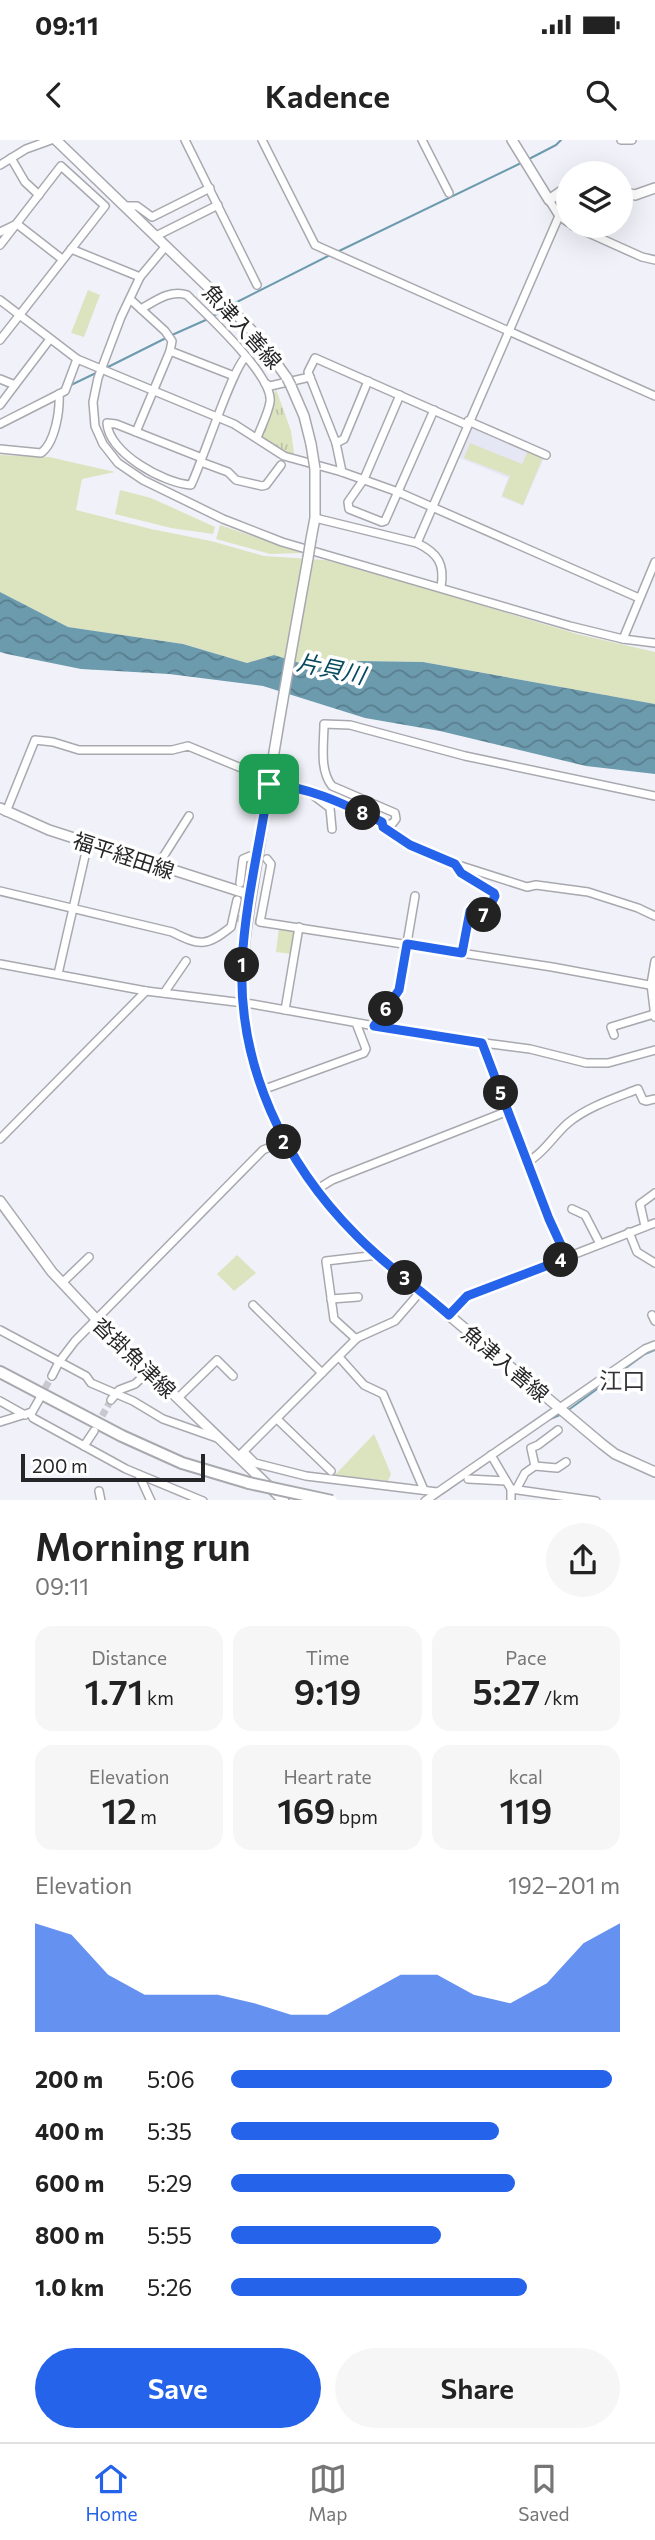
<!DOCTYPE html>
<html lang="en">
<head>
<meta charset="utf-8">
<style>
	:root { --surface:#fff; --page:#f6f6f6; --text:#222; --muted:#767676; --line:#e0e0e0; --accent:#2563eb }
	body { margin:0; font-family:Commissioner,"Noto Sans JP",sans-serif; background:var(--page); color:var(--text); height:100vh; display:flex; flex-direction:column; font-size:26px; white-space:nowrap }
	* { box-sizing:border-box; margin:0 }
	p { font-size:23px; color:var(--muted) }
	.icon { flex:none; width:38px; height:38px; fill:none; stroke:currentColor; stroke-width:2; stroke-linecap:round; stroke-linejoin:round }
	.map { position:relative; height:1360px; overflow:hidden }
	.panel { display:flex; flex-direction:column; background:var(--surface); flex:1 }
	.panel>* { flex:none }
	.buttons { position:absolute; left:556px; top:21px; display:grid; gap:14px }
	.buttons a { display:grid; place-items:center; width:77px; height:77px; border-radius:50%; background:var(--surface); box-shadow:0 7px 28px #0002; font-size:35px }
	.scale { position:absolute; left:21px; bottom:18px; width:184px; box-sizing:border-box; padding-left:7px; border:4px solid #262628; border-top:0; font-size:19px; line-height:24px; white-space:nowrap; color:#262628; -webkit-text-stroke:5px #fff; paint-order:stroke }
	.pin { position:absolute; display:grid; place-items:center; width:60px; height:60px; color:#fff; margin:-30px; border-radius:14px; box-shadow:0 4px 10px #0006 }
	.km { position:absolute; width:35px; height:35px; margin:-18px; border-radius:50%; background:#222; color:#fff; font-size:19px; line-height:35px; text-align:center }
	.round { display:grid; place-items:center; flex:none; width:74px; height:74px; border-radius:37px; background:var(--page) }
	.summary { display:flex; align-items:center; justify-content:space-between; height:119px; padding:0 35px }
	h1 { font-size:38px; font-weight:600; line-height:52px }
	.stats { display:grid; grid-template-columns:repeat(3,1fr); gap:10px; height:119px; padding:7px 35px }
	.stats div { display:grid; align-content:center; border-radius:18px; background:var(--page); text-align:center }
	.stats b { font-size:35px; font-weight:600 }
	.stats small { font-size:19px; font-weight:400 }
	.stats p { font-size:19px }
	.chart { height:196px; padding:14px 35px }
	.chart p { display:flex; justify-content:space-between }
	.chart svg { width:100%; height:126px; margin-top:7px; fill:var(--accent); opacity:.7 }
	.action { display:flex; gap:14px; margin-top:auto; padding:14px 35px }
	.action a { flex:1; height:80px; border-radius:42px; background:var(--accent); color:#fff; font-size:28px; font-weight:600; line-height:80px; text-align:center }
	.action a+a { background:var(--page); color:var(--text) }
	ul { padding:0 35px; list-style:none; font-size:23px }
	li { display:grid; grid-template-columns:112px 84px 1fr; align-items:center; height:52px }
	li i { height:18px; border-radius:9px; background:var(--accent) }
	.status { display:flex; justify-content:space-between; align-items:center; height:49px; padding:0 35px; background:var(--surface); direction:ltr }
	.status svg { height:19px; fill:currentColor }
	header { display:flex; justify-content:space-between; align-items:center; height:91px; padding:0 35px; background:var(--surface); font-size:32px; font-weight:600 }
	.tab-bar { display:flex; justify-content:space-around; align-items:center; height:98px; border-top:2px solid var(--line); background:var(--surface); font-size:19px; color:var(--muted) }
	.tab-bar a { display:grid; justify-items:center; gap:4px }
	.tab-bar .on { color:var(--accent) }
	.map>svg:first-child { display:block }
	.built { fill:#e5e7f5 }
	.grass { fill:#dce3bf }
	.park { fill:url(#park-tufts) }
	.water { fill:url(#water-waves) }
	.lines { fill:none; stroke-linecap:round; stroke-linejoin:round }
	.stream { stroke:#6d9bae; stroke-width:2 }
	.minor-tunnel { stroke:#c8c9cf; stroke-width:7; stroke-dasharray:7 3.5; stroke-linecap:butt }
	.minor-casing { stroke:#a8a8af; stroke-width:10 }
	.major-casing { stroke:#a8a8af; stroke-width:12 }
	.highway-casing { stroke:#a8a8af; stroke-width:14 }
	.minor { stroke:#fff; stroke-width:7 }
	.major { stroke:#fff; stroke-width:9 }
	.highway { stroke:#fff; stroke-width:10 }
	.major-bridge-casing { stroke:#a8a8af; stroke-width:12; stroke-linecap:butt }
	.highway-bridge-casing { stroke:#a8a8af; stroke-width:14; stroke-linecap:butt }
	.major-bridge { stroke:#fff; stroke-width:9 }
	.highway-bridge { stroke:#fff; stroke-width:10 }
	.route-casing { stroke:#fff; stroke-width:14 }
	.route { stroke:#2563eb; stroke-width:9 }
	.labels { text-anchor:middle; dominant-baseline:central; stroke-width:7; stroke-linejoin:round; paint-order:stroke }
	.street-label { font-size:21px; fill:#262628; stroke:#fff }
	.water-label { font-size:23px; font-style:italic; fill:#084a5f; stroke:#fff }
	.neighbourhood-label { font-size:23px; fill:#323338; stroke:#fff }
</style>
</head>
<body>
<div class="status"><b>09:11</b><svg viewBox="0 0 49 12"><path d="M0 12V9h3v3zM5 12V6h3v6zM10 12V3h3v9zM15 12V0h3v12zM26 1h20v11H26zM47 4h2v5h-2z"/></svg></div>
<header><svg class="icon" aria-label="back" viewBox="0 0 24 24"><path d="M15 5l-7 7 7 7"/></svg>Kadence<svg class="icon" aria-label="search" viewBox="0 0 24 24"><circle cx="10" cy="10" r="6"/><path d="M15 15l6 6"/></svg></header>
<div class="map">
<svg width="655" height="1361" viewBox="0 0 655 1361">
	<defs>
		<pattern id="park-tufts" width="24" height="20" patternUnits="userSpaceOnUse" patternTransform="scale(1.75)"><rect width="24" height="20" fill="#dce3bf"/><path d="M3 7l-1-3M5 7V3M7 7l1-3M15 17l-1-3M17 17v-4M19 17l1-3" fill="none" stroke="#bdc3a4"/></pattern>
		<pattern id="water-waves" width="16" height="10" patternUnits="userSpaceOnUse" patternTransform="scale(1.75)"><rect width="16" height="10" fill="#6d9bae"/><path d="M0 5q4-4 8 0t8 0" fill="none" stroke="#597e8e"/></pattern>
	</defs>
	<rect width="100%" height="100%" fill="#f1f2f9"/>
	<polygon class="built" points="470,284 545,316 523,366 501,357 508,338 457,317"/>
	<g class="grass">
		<polygon points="88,150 100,155 84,197 71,193"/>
		<polygon points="470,303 522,324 528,311 543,317 523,365 502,356 510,336 464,318"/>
		<polygon points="0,315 49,317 115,332 82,339 76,370 151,389 211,401 264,416 325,420 385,436 577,494 655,512 655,564 423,522 360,521 316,528 274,515 247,523 183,504 68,487 0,452"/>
		<polygon points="120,350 151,358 215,387 213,394 171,388 115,374"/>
		<polygon points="220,385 302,413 270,414 216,399"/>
		<polygon points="279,787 294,789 295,795 292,814 276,812"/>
		<polygon points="237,1115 256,1133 234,1151 217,1134"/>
		<polygon points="374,1294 391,1334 388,1341 335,1335"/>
	</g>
	<polygon class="park" points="276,249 291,291 295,321 257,298"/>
	<polygon class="water" points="0,452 68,487 183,504 247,523 274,515 316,528 360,521 423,522 655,564 655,634 586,626 440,591 365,578 263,546 169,534 81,529 7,514 0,512"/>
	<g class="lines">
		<g class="stream">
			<polyline points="529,19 556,5 561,0"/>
			<polyline points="337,112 521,23"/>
			<polyline points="231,165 332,114"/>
			<polyline points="213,176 226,169"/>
			<polyline points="172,195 208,179"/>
			<polyline points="106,228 166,198"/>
			<polyline points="71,245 98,232"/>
			<polyline points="567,1271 645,1214 655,1210"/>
			<polyline points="548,1280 562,1274"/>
			<polyline points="496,1316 518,1301"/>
			<polyline points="442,1354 492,1319"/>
		</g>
		<g class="minor-tunnel">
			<polyline points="234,778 260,782"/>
			<polyline points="40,1257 52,1236"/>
			<polyline points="97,1285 111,1260"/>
		</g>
		<g class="minor-casing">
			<g id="minor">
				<polyline points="185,0 257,145"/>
				<polyline points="262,0 315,105 655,256"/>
				<polyline points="422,0 449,53"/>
				<polyline points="621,0 632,0"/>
				<polyline points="11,18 25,42 39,55"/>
				<polyline points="0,25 26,9 51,0"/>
				<polyline points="549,60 559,76 569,83"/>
				<polyline points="124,66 137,66 152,77 210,48"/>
				<polyline points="573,86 642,117 655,120"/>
				<polyline points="0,92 17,84 62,119"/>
				<polyline points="156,96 218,65"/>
				<polyline points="0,105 61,26 105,66 0,200"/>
				<polyline points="166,106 140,137 121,177 98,238 93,262 95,286 103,304 118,323 143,340 223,379 282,402 570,486 623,499 655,503"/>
				<polyline points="71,109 140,137"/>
				<polyline points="130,159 165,191 172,201 170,211 136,292"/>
				<polyline points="0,160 77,219 234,284 284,316 342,332 398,352 639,458"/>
				<path d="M141 169C155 161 171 149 187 155 206 174 274 236 270 262 268 274 261 287 257 298"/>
				<polyline points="170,211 234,236"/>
				<polyline points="0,239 15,245 50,199"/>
				<polyline points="265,243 270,246 310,237"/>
				<polyline points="400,255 364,339 348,362 349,369 382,382 385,381 434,270"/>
				<polyline points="0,265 15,245"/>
				<polyline points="468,281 546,315"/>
				<polyline points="0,284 65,251 77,219"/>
				<polyline points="336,303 344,299 368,241"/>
				<path d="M0 309 41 313C55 303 60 271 59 254"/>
				<path d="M202 318 116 284 107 283C109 313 163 343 191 345 202 323 233 226 246 217"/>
				<polyline points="201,322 228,332 236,340 262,346 266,345 281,325"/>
				<polyline points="342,332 336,303 308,232 315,218 467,285"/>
				<path d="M315 378 417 403C438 413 445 424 441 447"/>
				<polyline points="417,403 559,76"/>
				<polyline points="623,499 655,422"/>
				<polyline points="309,652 330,668 332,689"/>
				<polyline points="6,672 35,600 53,602 79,610 172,610 188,606 246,630 269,644 295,646 323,654 382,682 383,687 410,705 455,724 461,733 494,753 495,756 485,776 472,769 470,771 462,813"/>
				<path d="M382 682 388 685 393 683 396 679 395 673 332 646C319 630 324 604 324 584L350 585 465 616 655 656"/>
				<polyline points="267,719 271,724 260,782 552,827 655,846"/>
				<polyline points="455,724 527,747 536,745 588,752 638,768 655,776"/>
				<polyline points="158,725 189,676"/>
				<polyline points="240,743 243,719 250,716"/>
				<path d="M0 751 172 792C200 806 206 807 231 787L237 760"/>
				<polyline points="655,821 651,844 655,877"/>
				<polyline points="0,824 146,851 252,864 431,896 530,909 586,923 608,923 655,910"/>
				<polyline points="58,834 88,703"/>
				<polyline points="164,853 186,821"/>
				<polyline points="285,870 299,787"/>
				<polyline points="374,886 399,850 415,756"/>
				<polyline points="614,895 611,887 654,874"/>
				<polyline points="483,903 549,1079 567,1118"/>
				<polyline points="262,950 364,913 366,909 356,883"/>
				<polyline points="0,999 146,851"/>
				<path d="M528 1022C545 1012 553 996 568 983 587 967 615 958 638 949L643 960 646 961 655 959"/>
				<polyline points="316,1050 332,1040 508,971"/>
				<polyline points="572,1069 585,1075 600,1104"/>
				<polyline points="645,1086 640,1064 655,1053"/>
				<polyline points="629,1092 637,1112 655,1123"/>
				<polyline points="62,1143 89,1117"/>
				<polyline points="331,1159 358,1157"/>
				<polyline points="253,1165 322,1233"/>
				<polyline points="449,1175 467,1156 655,1083"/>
				<polyline points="652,1175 655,1181"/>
				<polyline points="0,1190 86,1236 91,1243 133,1261 163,1279 217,1298"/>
				<polyline points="356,1199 334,1179 326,1121 378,1115"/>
				<polyline points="339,1217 364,1245 383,1254 424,1350"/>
				<polyline points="52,1236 59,1222 75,1201 263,1010 284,1001"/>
				<polyline points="178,1258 217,1220 233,1236"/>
				<polyline points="111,1260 119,1250 135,1244 150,1230"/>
				<polyline points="0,1261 25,1275"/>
				<polyline points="30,1273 33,1278 126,1329 203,1361"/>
				<polyline points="277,1279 331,1331"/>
				<polyline points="0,1282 32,1272 40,1258"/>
				<polyline points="84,1306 94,1291"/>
				<polyline points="244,1312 255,1323 306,1336 437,1352"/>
				<polyline points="491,1315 511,1349 511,1360"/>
				<polyline points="238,1317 357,1198 395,1181 421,1151"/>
				<polyline points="535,1326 557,1328 566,1322"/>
				<polyline points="139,1335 151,1361"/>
				<polyline points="468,1339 506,1341"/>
				<polyline points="517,1348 525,1333 535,1326 531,1308 538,1305 558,1290"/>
				<polyline points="511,1349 596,1361"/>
				<polyline points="99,1351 101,1361"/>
				<polyline points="425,1361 645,1209 655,1205"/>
			</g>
		</g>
		<g class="major-casing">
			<g id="major">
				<polyline points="56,0 235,173 257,196 287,238"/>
				<polyline points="512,0 549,60 569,46"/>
				<polyline points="621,52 635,55 655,48"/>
				<polyline points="291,246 304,276 311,304"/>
				<polyline points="311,399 315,378 315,329"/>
				<path d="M308 418C292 508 275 599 262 689 256 733 246 776 243 820 236 914 276 1007 338 1076 370 1112 408 1140 444 1171 497 1215 549 1260 602 1304L615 1314 655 1332"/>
				<polyline points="0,668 49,690 251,755"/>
				<polyline points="0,1061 52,1132 97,1180 284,1361"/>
			</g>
		</g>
		<g class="highway-casing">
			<polyline id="highway" points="0,1232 122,1296 182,1323 249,1343"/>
		</g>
		<use href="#minor" class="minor"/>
		<use href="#major" class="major"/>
		<use href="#highway" class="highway"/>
		<g class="major-bridge-casing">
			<g id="major-bridge">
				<polyline points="287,238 291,246"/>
				<polyline points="311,304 315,329"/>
				<polyline points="308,418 311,399"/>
			</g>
		</g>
		<g class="highway-bridge-casing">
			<polyline id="highway-bridge" points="249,1343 332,1361"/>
		</g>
		<use href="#major-bridge" class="major-bridge"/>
		<use href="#highway-bridge" class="highway-bridge"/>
	</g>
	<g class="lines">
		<g class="route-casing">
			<path id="route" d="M269 644C310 647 344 664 382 682L383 687 410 705 455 724 461 733 494 753 495 756 485 776 472 769 470 771 462 813 407 804 399 850 374 886 482 903 549 1079 567 1118 467 1156 449 1175C418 1148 384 1124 356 1095 284 1023 238 926 242 823 245 763 260 703 269 644Z"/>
		</g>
		<use href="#route" class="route"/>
	</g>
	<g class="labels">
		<g class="street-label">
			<text transform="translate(243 186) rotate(48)">魚津入善線</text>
			<text transform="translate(124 715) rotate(18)">福平経田線</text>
			<text transform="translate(135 1217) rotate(44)">沓掛魚津線</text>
			<text transform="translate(506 1223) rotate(40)">魚津入善線</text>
		</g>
		<g class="water-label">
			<text transform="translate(331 528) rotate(12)">片貝川</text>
		</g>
		<g class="neighbourhood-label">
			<text x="622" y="1240">江口</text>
		</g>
	</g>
</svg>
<div class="buttons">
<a><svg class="icon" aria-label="layers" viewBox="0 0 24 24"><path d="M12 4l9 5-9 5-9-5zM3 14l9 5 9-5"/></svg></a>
</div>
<div class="scale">200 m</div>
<div class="pin" style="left:269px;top:644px;background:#1e9e55"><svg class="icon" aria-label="arrive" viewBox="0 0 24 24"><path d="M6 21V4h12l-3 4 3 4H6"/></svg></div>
<b class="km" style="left:242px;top:825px">1</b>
<b class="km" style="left:284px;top:1002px">2</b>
<b class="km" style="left:405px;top:1138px">3</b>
<b class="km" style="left:561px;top:1120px">4</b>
<b class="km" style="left:501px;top:953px">5</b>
<b class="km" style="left:386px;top:869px">6</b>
<b class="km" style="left:484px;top:775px">7</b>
<b class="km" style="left:363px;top:673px">8</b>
</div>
<section class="panel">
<div class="summary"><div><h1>Morning run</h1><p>09:11</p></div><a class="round"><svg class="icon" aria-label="share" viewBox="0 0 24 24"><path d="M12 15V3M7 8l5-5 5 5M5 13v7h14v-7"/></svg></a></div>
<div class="stats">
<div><p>Distance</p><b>1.71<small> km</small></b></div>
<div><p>Time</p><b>9:19</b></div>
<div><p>Pace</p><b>5:27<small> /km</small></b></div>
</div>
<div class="stats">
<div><p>Elevation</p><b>12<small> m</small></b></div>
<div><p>Heart rate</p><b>169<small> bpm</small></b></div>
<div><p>kcal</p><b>119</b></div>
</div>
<div class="chart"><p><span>Elevation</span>192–201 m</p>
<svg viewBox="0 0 160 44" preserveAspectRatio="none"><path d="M0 44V6L10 10L20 24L30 31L40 31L50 31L60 34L70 38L80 38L90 31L100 24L110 24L120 31L130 34L140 27L150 13L160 6V44z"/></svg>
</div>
<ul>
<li><b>200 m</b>5:06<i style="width:98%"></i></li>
<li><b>400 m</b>5:35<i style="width:69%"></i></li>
<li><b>600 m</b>5:29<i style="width:73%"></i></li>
<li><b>800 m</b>5:55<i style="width:54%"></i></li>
<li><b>1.0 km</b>5:26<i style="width:76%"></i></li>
</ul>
<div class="action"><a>Save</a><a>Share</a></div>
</section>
<nav class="tab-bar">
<a class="on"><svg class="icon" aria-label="home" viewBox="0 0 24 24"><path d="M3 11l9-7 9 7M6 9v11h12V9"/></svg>Home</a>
<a><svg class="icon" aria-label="map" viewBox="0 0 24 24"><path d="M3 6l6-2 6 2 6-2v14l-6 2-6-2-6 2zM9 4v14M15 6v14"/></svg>Map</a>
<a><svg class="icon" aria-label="saved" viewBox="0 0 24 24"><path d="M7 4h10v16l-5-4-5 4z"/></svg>Saved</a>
</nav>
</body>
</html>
